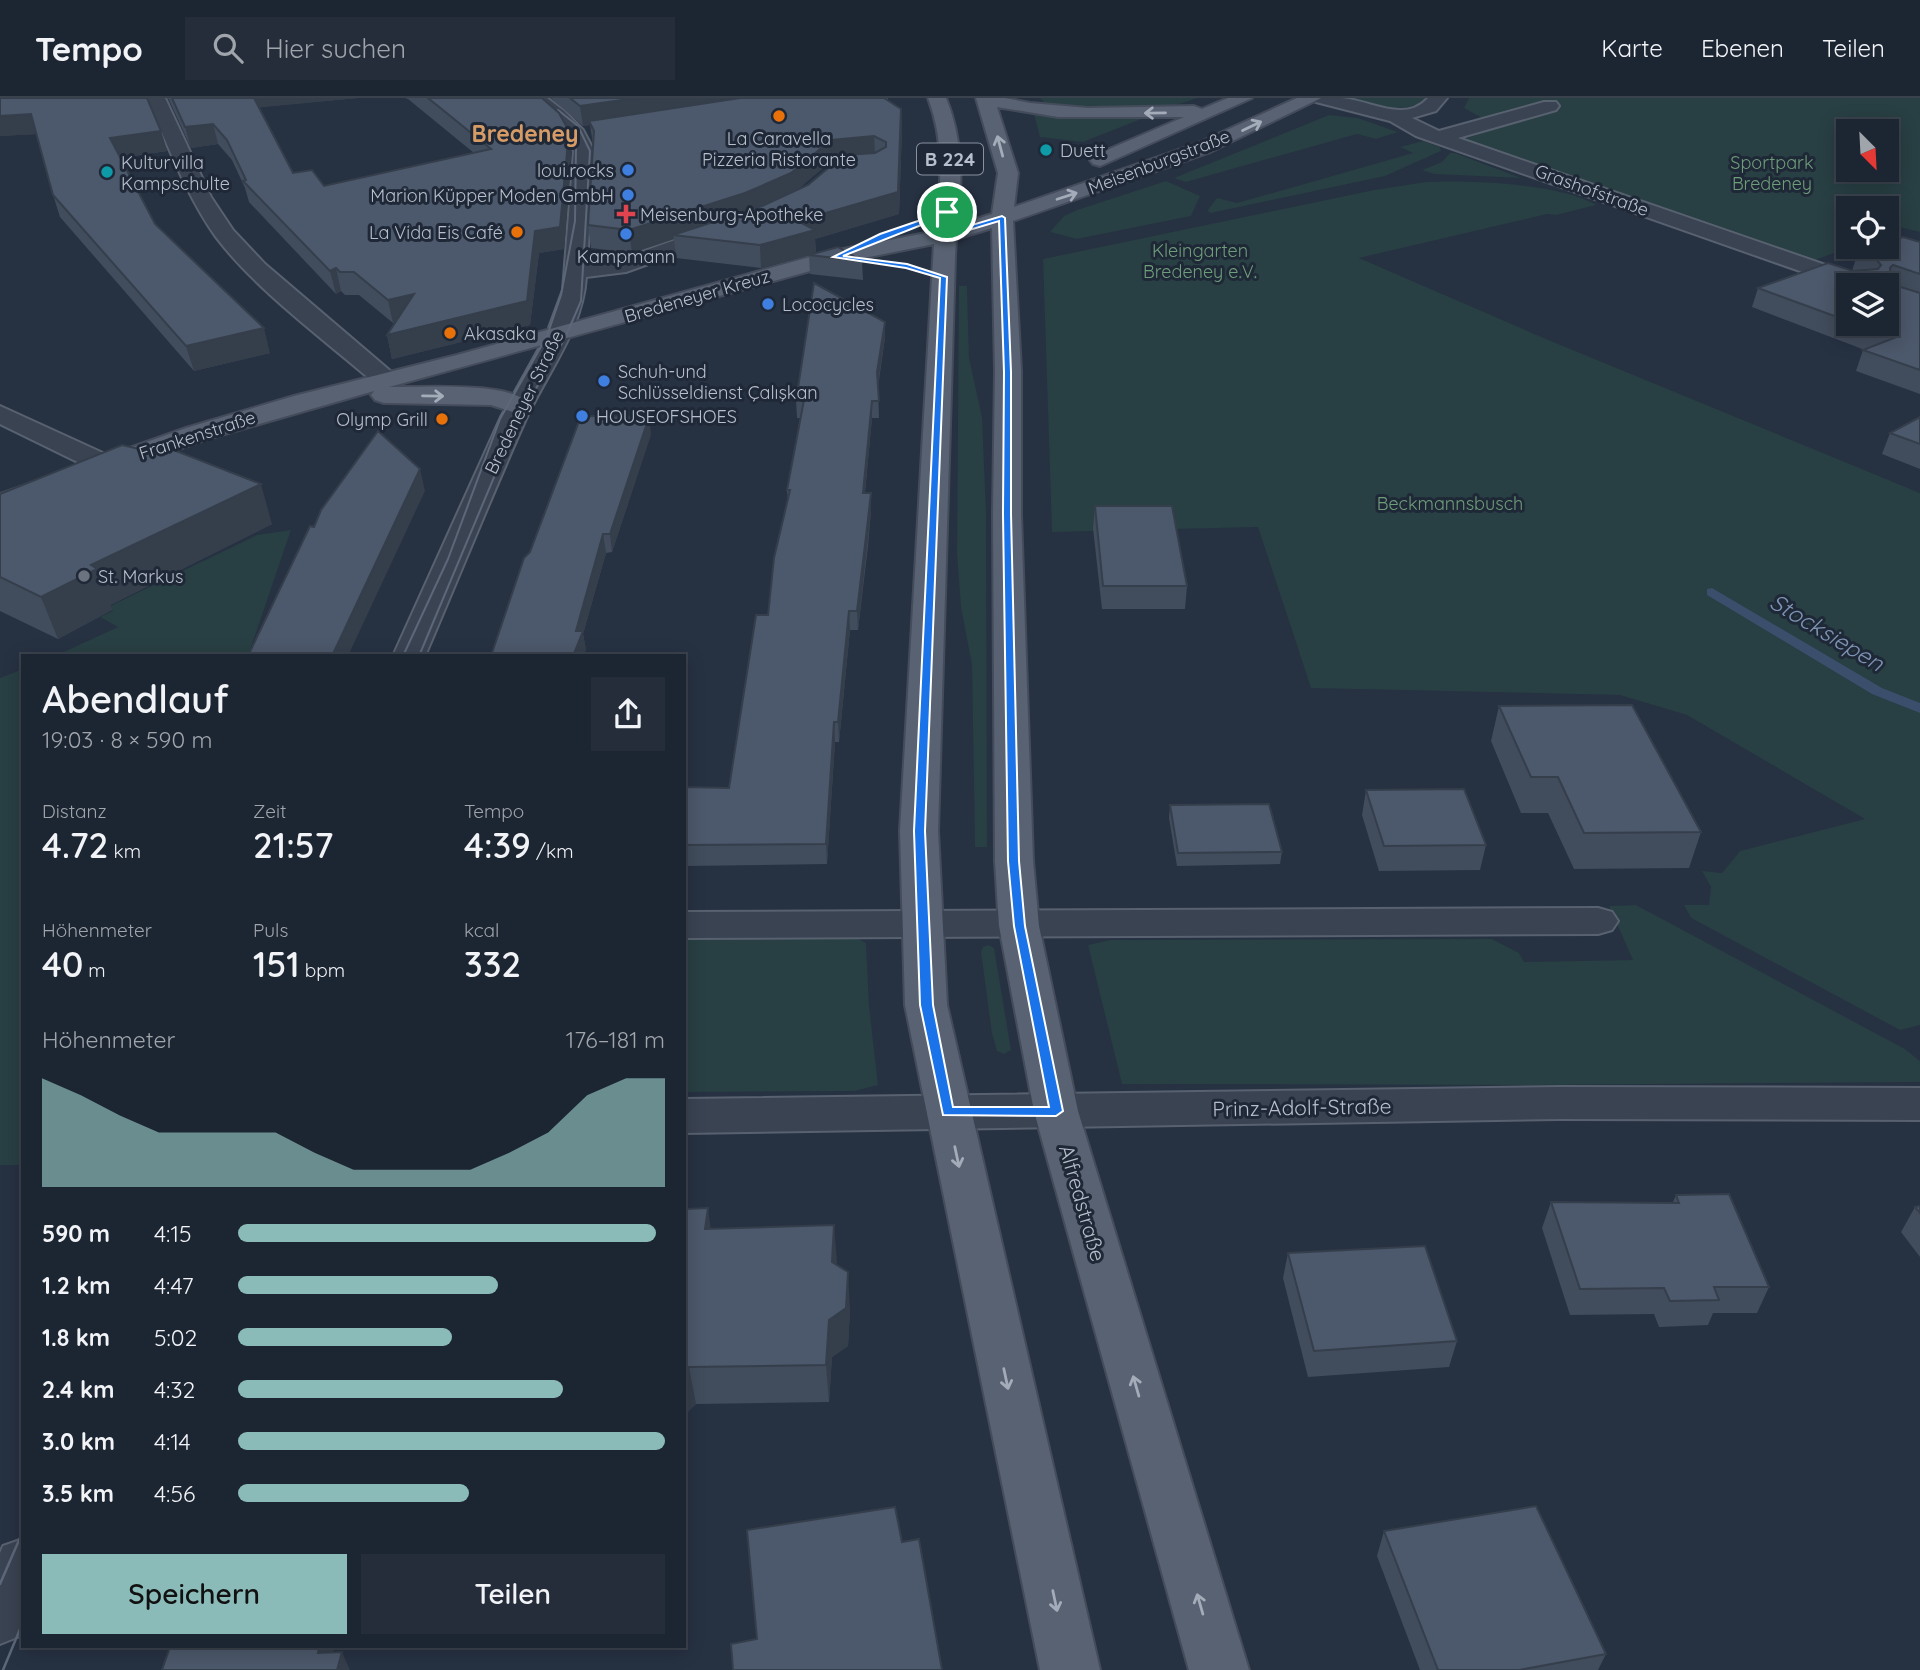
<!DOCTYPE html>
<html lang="de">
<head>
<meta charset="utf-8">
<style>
	:root { --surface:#1c2532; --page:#252d3a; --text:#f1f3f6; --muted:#a0a5ac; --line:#3a424d; --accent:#8bbbb9 }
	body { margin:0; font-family:Quicksand,sans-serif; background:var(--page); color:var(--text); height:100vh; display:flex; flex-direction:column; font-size:26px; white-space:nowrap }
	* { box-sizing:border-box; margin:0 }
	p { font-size:23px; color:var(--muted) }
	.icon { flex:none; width:38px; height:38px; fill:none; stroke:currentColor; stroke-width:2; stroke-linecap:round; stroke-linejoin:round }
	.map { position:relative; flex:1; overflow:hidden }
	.panel { position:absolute; left:21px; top:556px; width:665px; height:994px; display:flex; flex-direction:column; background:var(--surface); border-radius:0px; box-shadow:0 4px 18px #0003,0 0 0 2px var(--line) }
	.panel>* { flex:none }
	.needle { width:46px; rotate:156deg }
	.controls { position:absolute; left:1836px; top:21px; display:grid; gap:14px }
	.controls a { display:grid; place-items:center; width:63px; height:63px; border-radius:0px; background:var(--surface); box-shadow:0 4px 18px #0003,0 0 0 2px var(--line); font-size:35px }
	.pin { position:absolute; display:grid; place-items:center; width:60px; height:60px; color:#fff; margin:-30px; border:4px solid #fff; border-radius:50%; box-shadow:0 2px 7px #0007 }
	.round { display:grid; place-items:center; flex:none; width:74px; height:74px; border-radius:0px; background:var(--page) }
	.summary { display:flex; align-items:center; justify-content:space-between; height:119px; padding:0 21px }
	h1 { font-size:38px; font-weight:600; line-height:52px }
	.metrics { display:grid; grid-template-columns:repeat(3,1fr); gap:10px; height:119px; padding:7px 21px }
	.metrics div { display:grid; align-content:center }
	.metrics b { font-size:35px; font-weight:600 }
	.metrics small { font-size:19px; font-weight:400 }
	.metrics p { font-size:19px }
	.chart { height:196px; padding:14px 21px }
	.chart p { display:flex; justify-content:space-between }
	.chart svg { width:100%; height:126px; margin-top:7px; fill:var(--accent); opacity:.7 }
	.action { display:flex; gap:14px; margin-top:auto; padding:14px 21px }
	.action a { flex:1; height:80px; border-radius:0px; background:var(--accent); color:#111; font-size:28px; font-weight:600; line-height:80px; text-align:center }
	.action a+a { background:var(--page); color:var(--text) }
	ul { padding:0 21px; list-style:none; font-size:23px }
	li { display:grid; grid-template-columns:112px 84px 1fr; align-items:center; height:52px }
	li i { height:18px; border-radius:9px; background:var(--accent) }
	header { display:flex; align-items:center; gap:42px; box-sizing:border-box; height:98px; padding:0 35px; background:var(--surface); border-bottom:2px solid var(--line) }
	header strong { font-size:33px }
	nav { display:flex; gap:38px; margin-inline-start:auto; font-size:24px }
	.search { width:490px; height:63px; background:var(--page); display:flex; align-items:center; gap:18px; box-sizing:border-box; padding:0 24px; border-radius:0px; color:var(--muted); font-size:26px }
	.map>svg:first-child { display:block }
	.green { fill:#283f43; fill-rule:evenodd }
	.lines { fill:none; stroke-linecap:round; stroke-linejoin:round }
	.stream { fill:#3b4e6b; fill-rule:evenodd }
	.minor-casing { stroke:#58616f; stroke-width:4 }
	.major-casing { stroke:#444c5b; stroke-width:4 }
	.minor { fill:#3a4352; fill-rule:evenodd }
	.major { fill:#586272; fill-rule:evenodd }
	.tram-far1 { stroke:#5c6779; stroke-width:2 }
	.tram { stroke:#5c6779; stroke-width:2.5 }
	.wall { fill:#414c5c; fill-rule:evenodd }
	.shaded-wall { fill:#353e4b }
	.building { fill:#4c586b; stroke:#353e4b; stroke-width:2 }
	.oneway { stroke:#a4acba }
	.route { fill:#1a73e8; stroke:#fff; stroke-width:2; fill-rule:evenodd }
	.food-dot { fill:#e8710a; stroke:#1f2837; stroke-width:2.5 }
	.culture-dot { fill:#0f9aa8; stroke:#1f2837; stroke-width:2.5 }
	.shop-dot { fill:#3f7fe0; stroke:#1f2837; stroke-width:2.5 }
	.health-dot { fill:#e0444e; stroke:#1f2837; stroke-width:2.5 }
	.worship-dot { fill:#6b7280; stroke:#1f2837; stroke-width:2.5 }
	.labels { text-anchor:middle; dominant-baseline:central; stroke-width:6; stroke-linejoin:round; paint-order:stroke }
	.far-poi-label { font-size:18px; fill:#b7becc; stroke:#1f2837; text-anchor:start }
	.far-street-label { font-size:18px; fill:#b7becc; stroke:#1f2837 }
	.far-park-label { font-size:18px; fill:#6e9d7a; stroke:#1f2837 }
	.shield { fill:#1f2837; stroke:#89919f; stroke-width:2 }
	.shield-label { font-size:19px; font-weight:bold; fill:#b7becc }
	.street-label { font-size:21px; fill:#b7becc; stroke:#1f2837 }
	.far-district-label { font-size:23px; font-weight:bold; fill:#d79b66; stroke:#1f2837 }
	.water-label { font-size:23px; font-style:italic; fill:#7e93b3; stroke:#1f2837 }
</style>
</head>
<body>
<header>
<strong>Tempo</strong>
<div class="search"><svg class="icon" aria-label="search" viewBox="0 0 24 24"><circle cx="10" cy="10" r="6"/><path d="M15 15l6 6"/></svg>Hier suchen</div>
<nav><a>Karte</a><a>Ebenen</a><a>Teilen</a></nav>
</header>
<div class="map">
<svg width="1920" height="1572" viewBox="0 0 1920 1572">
	<rect width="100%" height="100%" fill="#263142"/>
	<g class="green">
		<path d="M1040 0H1197C1152 19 1094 8 1045 5Z"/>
		<path d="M1350 0H1426C1415 16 1365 10 1350 0Z"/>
		<path d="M1469 0H1920V134L1899 129 1887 134 1886 110H1848L1849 149 1808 165 1457 44 1498 29 1464 10ZM1848 33H1886V72H1848Z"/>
		<polygon points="1034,16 1039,15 1149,18 1083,44 1040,39"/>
		<polygon points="1329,17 1358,20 1398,34 1376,41 1357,36 1186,84 1174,80"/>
		<polygon points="1423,43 1440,49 1441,53 1385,78 1211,115 1207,113 1217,100 1237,105 1413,55 1400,49"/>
		<polygon points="1450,55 1455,55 1521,80 1434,76 1422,72 1442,64"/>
		<polygon points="1166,83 1200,98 1191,118 1077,141 1050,134 1064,118 1077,112"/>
		<path d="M1426 84C1468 82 1560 85 1596 107L1556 117 1547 116 1359 160 1546 241 1920 395V927L1900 932 1691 820 1684 807H1709L1711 789 1702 773 1722 775 1740 753 1865 721 1687 617 1620 597 1311 590 1258 429 1052 434 1043 161 1374 92Z"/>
		<polygon points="959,188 967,188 969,260 982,319 986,413 987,749 975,749 972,567 961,509 957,456"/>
		<polygon points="291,432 248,558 55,558 118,529 100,519 113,513 108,509 257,437"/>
		<polygon points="23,571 23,1067 0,1067 0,580"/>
		<polygon points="1636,807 1905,951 1920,963 1920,984 1534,987 1122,986 1088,847 1110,842 1492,841 1519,855 1524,864 1633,862 1609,808"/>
		<polygon points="855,839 866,845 869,907 878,987 855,993 684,994 684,840"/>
		<polygon points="989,847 994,850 1011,952 1004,956 997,953 992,936 981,854 983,849"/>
	</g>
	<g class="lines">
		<polygon class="stream" points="1712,490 1882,590 1920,605 1920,615 1872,596 1707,497 1707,491"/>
		<g class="minor-casing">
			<g id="minor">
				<path d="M147 0H165L211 99 233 132 265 166 395 277 399 282 395 287H377C326 243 256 192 216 139 186 97 168 47 147 0Z"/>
				<path d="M526 0H547L564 13 583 32 594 53 587 165 615 163 724 125 735 131 732 136 626 174 586 179C583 231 547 275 526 321 491 399 459 479 425 558H393L501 319 546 238 563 192 574 53 564 33Z"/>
				<path d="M1313 0C1322 0 1332 0 1342 0 1369 2 1405 26 1428 0H1447L1436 13 1412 20 1439 33 1544 4H1556L1559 8 1556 12 1458 40 1869 182 1872 187H1848V190L1416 38 1390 23 1316 4Z"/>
				<polygon points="0,308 116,361 120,367 116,373 96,373 0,326"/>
				<polygon points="1598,810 1612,814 1618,823 1612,832 1598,836 684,840 684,814"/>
				<polygon points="1560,989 1920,990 1920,1022 1560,1021 684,1035 684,1001"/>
				<polygon points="23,1441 23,1532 20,1538 0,1546 0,1455 3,1448"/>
			</g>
		</g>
		<g class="major-casing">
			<path id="major" d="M928 0H946C963 41 962 83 958 127L992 116 998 75 976 0H1005L1030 5 1088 10 1194 8 1202 11 1228 0H1252L1100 68 1093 66 1090 62 1093 58 1184 19H1058L997 9 1018 75 1014 109 1196 46 1297 0H1321L1210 54 1013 123 1021 273V416L1033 763 1039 828 1078 1013 1249 1572H1189L1034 1013 999 828 995 763 993 416 995 273 992 130 956 141 955 158 938 733 947 907 1100 1572H1040L905 907 900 733 934 146 839 165 389 289C419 290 514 282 532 308L528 314 519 316 491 307 384 305 375 302 371 297 374 293 204 342 0 415V396L186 330 294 298 457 257 828 154 936 133C941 87 945 44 928 0Z"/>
		</g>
		<use href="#minor" class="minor"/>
		<use href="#major" class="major"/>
		<g class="tram-far1">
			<polyline points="403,558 448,461 500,321 547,238 561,197 575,123 576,47 558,23 527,0"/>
			<polyline points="419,558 518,322 565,240 581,203 590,53 578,28 558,12"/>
		</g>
		<g class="tram">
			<polyline points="0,1486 23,1433"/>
			<polyline points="3,1572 23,1524"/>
		</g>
	</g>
	<g class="wall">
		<polygon points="0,0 161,33 167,53 120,60 155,126 270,255 194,273 60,119 53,97 36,36 0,38"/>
		<polygon points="168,0 358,0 259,9 293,75 324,88 474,55 408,1 405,0 542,0 569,33 571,54 564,151 539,155 530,227 392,261 387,237 395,225 393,225 359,197 345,197 341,193 336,196 249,104 245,90 232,62 218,46 191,50"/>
		<path d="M551 0H888V3L901 11 902 31 899 116 815 141 816 155 761 170 676 160 674 141 632 155 591 150 588 127 593 46 590 27 583 28ZM832 62H838L808 87 797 92Z"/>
		<path d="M1920 144V296L1856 273 1863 252H1865L1752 209 1758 190 1852 173 1858 154ZM1848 187 1886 226H1848Z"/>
		<polygon points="809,157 862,163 863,182 810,176"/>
		<polygon points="885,224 885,240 878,289 879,320 872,320 865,395 871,413 868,448 858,532 850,532 839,644 835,644 827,766 684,768 684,689 729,690 768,517 788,405 787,392 800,320 797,320 796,303"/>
		<polygon points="1920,319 1920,371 1882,356 1890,335"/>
		<polygon points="651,336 612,454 606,455 583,536 586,552 491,558"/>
		<polygon points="0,396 272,426 110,507 112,512 58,541 0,513"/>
		<polygon points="1095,408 1187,488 1185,511 1102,511 1093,430"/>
		<polygon points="1499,608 1701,734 1689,770 1574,771 1548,715 1521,715 1491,643"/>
		<polygon points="1366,692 1486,747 1480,772 1379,773 1362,717"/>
		<polygon points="1170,707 1282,754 1280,766 1177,768 1169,720"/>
		<polygon points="1676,1097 1769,1189 1757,1215 1713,1215 1708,1227 1659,1229 1654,1216 1570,1217 1542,1130 1551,1104 1673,1104"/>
		<polygon points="1920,1108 1920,1159 1901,1134 1915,1109"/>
		<polygon points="684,1111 710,1131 836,1167 850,1212 848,1248 832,1259 829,1304 696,1306 684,1317"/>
		<polygon points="1288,1155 1457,1243 1449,1269 1308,1279 1283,1180"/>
		<polygon points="1384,1433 1606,1556 1598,1572 1420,1572 1377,1458"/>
	</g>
	<g class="shaded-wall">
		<polygon points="252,0 358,0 254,10"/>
		<polygon points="636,0 766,0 589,23 590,27 583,28 580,8"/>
		<polygon points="901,11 902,31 899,116 815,141 816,155 761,170 760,147 798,123 898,94"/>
		<polygon points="31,16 37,36 0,38 0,18"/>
		<polygon points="213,26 218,46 191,50 185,29"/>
		<polygon points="161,33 167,53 116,60 110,40"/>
		<polygon points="569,33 571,54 564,151 539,155 530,227 392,261 387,237"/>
		<polygon points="874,38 875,58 832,62 793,96 747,117 673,137 674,141 632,155 629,132 831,42"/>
		<polygon points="336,170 341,193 336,196 330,173"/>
		<polygon points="414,196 419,219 393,225 388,202"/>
		<polygon points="885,224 885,240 877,291 877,274"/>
		<polygon points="264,230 270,255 194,273 186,248"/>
		<polygon points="872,303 872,320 863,413 863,395"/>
		<polygon points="649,319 651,336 612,454 610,436"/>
		<polygon points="420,371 425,393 348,558 332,558"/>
		<polygon points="261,386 272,426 110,507 112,512 58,541 41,499 91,467"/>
		<polygon points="871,395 871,413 858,532 857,513"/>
		<polygon points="603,436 606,455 583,536 586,552 583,558 573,558 576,533"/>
		<polygon points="849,513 850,532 839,644 838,624"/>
		<polygon points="834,624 835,644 827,766 826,746"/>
		<polygon points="708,1110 713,1148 705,1131"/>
		<polygon points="834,1127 837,1164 835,1201 832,1164"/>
		<polygon points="848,1174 850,1212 848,1248 832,1259 829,1304 826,1267 829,1222"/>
		<polygon points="689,1269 696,1306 685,1317 684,1274"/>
		<polygon points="319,1549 335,1549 328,1572 318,1555"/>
		<polygon points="342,1554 350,1572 337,1572"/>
	</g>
	<g class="building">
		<polygon points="0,0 147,0 161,33 110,40 155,126 264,230 186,248 53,97 31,16 0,18"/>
		<polygon points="172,0 254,0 293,75 312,72 324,88 491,51 428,0 542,0 559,15 569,33 560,129 535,133 527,203 387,237 414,196 388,202 354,174 340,174 336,170 330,173 243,83 246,82 227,42 213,26 185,29"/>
		<polygon points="570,0 636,0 580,8"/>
		<polygon points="740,0 884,0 901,11 898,94 798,123 815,132 760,147 673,137 762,108 808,87 844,57 875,55 886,49 886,44 874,38 831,42 791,75 745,95 629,132 588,127 594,33 589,23"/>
		<polygon points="1903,139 1920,144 1920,176 1893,167 1890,170 1891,186 1920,195 1920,272 1863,252 1894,240 1856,226 1886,226 1886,187 1848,187 1848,223 1758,190 1828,165 1853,173 1878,171 1881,167 1876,161 1858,154 1874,149 1886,149 1886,145"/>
		<polygon points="838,149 862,163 809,157"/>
		<polygon points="814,185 885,224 877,274 879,303 872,303 863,395 871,395 867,430 857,513 849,513 838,624 834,624 826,746 684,747 684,689 729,690 756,517 768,517 774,460 790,392 787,392 804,302 796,303"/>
		<polygon points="581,318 649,319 610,436 603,436 576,533 583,533 573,558 491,558 524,460 530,454"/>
		<polygon points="1920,319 1920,346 1890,335"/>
		<polygon points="378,333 420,371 332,558 248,558 310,428 314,429 321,412"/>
		<polygon points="122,347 148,353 166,349 261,386 91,467 97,471 41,499 0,479 0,396"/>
		<polygon points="1095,408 1172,408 1187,488 1103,488"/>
		<polygon points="1632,607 1701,734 1584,735 1558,679 1531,679 1499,608"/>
		<polygon points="1464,691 1486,747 1384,748 1366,692"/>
		<polygon points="1269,706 1282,754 1178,755 1170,707"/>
		<polygon points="1729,1096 1769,1189 1714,1189 1719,1202 1670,1203 1664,1190 1580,1191 1551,1104 1679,1105 1676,1097"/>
		<polygon points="1920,1108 1920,1115 1915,1109"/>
		<polygon points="708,1110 705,1131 834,1127 832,1164 848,1174 846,1210 829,1222 826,1267 689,1269 684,1274 684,1111"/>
		<polygon points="1425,1148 1457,1243 1314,1253 1288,1155"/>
		<polygon points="1536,1408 1606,1556 1519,1572 1438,1572 1384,1433"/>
		<polygon points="895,1409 902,1444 919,1441 942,1572 733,1572 731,1546 757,1541 747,1432"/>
		<polygon points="170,1549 319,1549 318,1555 342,1554 337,1572 162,1572"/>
	</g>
	<defs><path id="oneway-shaft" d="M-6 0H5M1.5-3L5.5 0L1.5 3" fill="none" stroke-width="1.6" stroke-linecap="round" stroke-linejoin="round" transform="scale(1.75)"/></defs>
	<g class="oneway">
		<use href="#oneway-shaft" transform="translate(1155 15) rotate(179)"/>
		<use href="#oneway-shaft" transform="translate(1252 28) rotate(-26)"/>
		<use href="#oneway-shaft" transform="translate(1000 48) rotate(-105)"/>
		<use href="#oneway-shaft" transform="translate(1067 98) rotate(-18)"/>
		<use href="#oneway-shaft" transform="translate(433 298) rotate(1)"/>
		<use href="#oneway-shaft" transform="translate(957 1059) rotate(78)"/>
		<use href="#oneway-shaft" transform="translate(1006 1281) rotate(78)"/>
		<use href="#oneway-shaft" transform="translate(1136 1288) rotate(-106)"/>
		<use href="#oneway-shaft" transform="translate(1055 1503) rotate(78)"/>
		<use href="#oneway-shaft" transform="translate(1200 1506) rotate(-106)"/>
	</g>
	<path class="route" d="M947 113 950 114 949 134 1002 118 1005 120 1011 274V416L1019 763 1025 828 1063 1013 1056 1018 943 1017 920 907 914 733 940 180 906 170 833 159 880 136ZM944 118 942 137 946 139 999 123 1004 274 1003 416 1008 763 1014 828 1049 1009H953L933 907 925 733 947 179 907 166 843 158Z"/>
	<g class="food-dot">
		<circle cx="779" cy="18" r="7"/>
		<circle cx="517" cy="134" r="7"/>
		<circle cx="450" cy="235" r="7"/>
		<circle cx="442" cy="321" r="7"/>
	</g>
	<g class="culture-dot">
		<circle cx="1046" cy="52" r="7"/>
		<circle cx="107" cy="74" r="7"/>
	</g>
	<g class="shop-dot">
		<circle cx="628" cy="72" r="7"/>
		<circle cx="628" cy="97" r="7"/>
		<circle cx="626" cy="136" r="7"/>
		<circle cx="768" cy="206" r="7"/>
		<circle cx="604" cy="283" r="7"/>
		<circle cx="582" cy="318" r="7"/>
	</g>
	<path class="health-dot" d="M622.5 105.5h7v7h7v7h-7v7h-7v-7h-7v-7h7z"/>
	<circle class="worship-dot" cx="84" cy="478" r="7"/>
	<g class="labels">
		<g class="far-poi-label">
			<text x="779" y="40" text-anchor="middle">La Caravella<tspan x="779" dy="21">Pizzeria Ristorante</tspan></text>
			<text x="1060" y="52">Duett</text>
			<text x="121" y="64">Kulturvilla<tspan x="121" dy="21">Kampschulte</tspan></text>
			<text x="614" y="72" text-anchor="end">loui.rocks</text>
			<text x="614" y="97" text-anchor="end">Marion Küpper Moden GmbH</text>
			<text x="640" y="116">Meisenburg-Apotheke</text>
			<text x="503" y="134" text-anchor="end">La Vida Eis Café</text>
			<text x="626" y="158" text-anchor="middle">Kampmann</text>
			<text x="782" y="206">Lococycles</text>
			<text x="464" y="235">Akasaka</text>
			<text x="618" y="273">Schuh-und<tspan x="618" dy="21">Schlüsseldienst Çalışkan</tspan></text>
			<text x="596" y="318">HOUSEOFSHOES</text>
			<text x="428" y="321" text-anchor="end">Olymp Grill</text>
			<text x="98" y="478">St. Markus</text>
		</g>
		<g class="far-street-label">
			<text transform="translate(1159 64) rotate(-21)">Meisenburgstraße</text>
			<text transform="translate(1592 92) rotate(20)">Grashofstraße</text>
			<text transform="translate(697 198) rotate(-16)">Bredeneyer Kreuz</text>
			<text transform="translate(524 304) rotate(-64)">Bredeneyer Straße</text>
			<text transform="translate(197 337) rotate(-18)">Frankenstraße</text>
		</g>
		<g class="far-park-label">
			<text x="1772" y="64">Sportpark<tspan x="1772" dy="21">Bredeney</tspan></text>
			<text x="1200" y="152">Kleingarten<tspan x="1200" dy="21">Bredeney e.V.</tspan></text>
			<text x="1450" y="405">Beckmannsbusch</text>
		</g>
		<rect class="shield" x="917" y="45.5" width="66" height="31" rx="5"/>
		<g class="shield-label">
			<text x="950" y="61">B 224</text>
		</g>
		<g class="street-label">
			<text transform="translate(1302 1009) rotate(-1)">Prinz-Adolf-Straße</text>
			<text transform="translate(1083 1105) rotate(74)">Alfredstraße</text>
		</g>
		<g class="far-district-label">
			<text x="525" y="35">Bredeney</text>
		</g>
		<g class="water-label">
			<text transform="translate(1827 534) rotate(31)">Stocksiepen</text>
		</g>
	</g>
</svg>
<div class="controls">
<a><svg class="needle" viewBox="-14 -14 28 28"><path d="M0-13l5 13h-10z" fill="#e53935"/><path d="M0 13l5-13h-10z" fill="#a0a5ac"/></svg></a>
<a><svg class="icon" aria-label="locate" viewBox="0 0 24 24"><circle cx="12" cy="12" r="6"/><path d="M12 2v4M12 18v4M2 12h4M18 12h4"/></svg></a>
<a><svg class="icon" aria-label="layers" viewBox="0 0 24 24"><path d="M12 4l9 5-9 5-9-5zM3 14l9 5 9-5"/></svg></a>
</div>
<div class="pin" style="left:947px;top:114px;background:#1e9e55"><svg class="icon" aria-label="arrive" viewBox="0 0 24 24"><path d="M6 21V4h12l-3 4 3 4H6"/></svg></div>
<section class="panel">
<div class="summary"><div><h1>Abendlauf</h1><p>19:03 · 8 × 590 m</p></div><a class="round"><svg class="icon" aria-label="share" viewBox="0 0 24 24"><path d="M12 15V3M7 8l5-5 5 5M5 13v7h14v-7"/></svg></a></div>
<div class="metrics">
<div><p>Distanz</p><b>4.72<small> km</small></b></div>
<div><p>Zeit</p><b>21:57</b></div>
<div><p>Tempo</p><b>4:39<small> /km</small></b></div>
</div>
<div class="metrics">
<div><p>Höhenmeter</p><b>40<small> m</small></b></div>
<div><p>Puls</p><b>151<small> bpm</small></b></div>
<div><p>kcal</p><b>332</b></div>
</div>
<div class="chart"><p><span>Höhenmeter</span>176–181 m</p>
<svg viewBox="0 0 160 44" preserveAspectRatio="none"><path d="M0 44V6L10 12L20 19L30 25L40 25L50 25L60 25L70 32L80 38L90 38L100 38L110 38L120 32L130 25L140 12L150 6L160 6V44z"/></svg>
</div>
<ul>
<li><b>590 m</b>4:15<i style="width:98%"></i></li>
<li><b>1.2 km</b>4:47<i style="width:61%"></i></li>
<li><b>1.8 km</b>5:02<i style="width:50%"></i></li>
<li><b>2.4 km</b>4:32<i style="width:76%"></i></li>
<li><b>3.0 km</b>4:14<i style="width:100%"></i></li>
<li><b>3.5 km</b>4:56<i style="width:54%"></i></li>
</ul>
<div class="action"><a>Speichern</a><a>Teilen</a></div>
</section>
</div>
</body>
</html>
